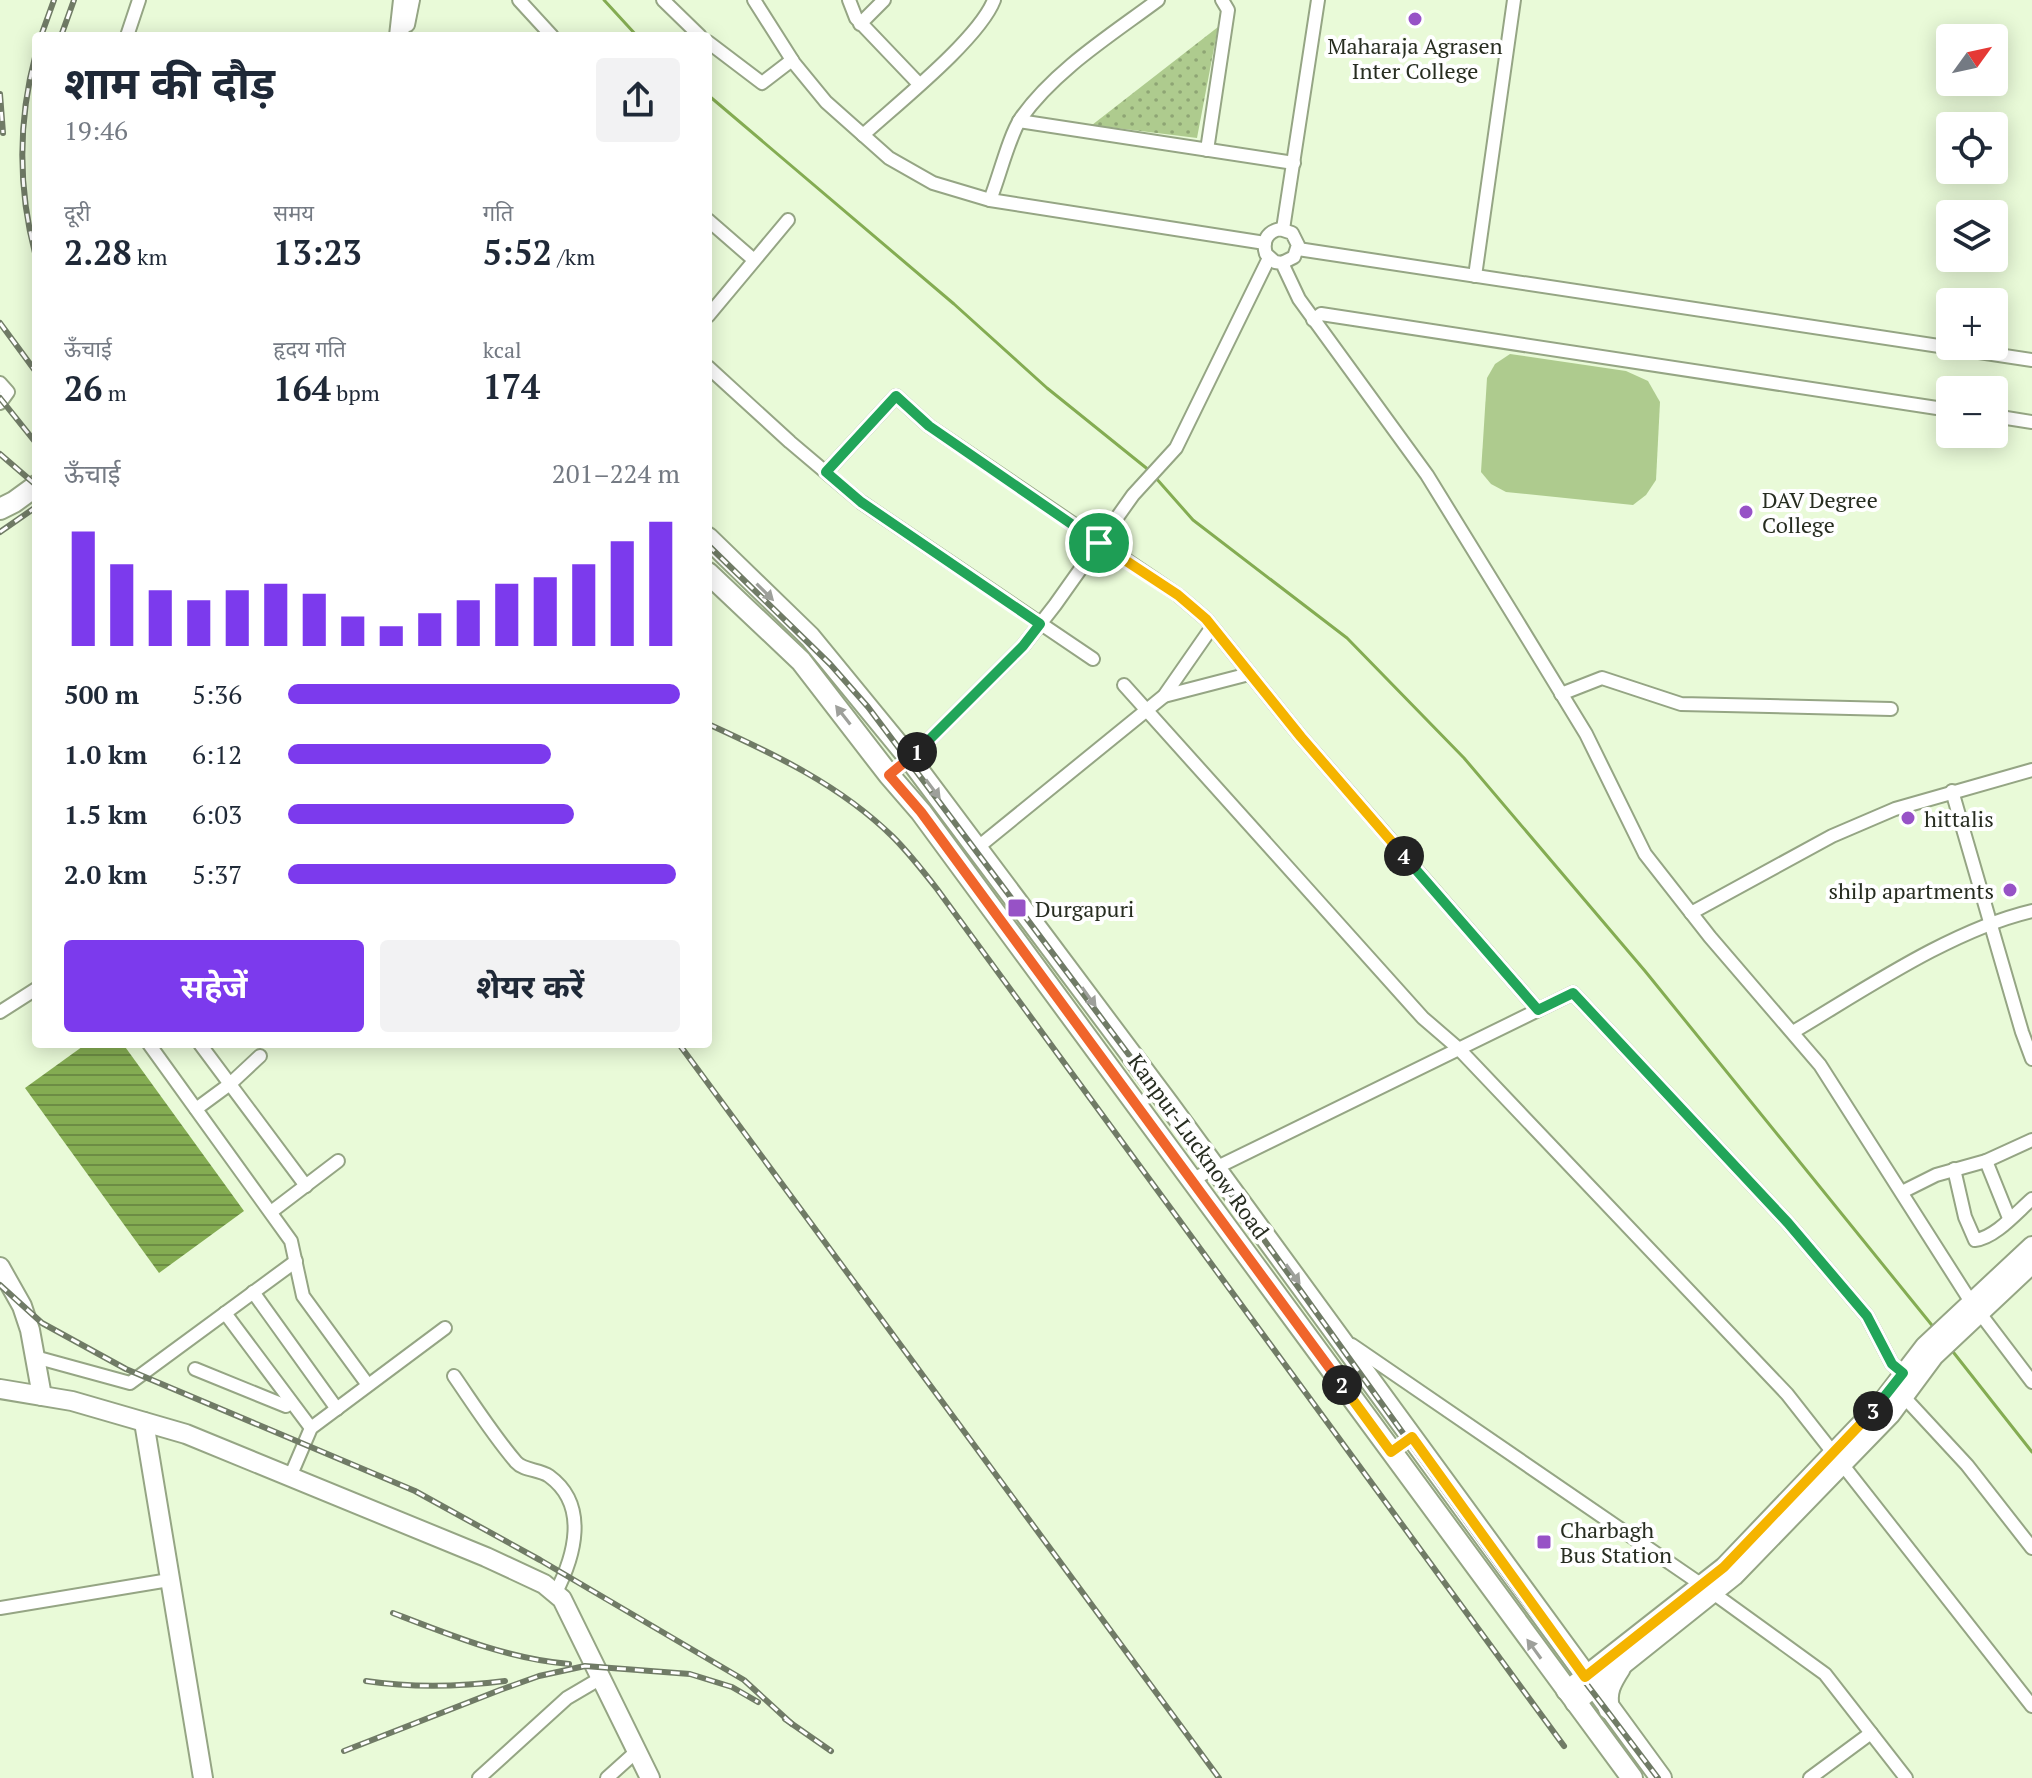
<!DOCTYPE html>
<html lang="hi">
<head>
<meta charset="utf-8">
<style>
	:root { --surface:#fff; --page:#f2f2f3; --text:#1f2937; --muted:#747a83; --accent:#7c3aed }
	body { margin:0; font-family:"PT Serif","Noto Sans Devanagari",serif; background:var(--page); color:var(--text); height:100vh; display:flex; flex-direction:column; font-size:30px; white-space:nowrap }
	* { box-sizing:border-box; margin:0 }
	p { font-size:26px; color:var(--muted) }
	.icon { flex:none; width:44px; height:44px; fill:none; stroke:currentColor; stroke-width:2; stroke-linecap:round; stroke-linejoin:round }
	.map { position:relative; flex:1; overflow:hidden }
	.details { position:absolute; left:32px; top:32px; width:680px; height:1016px; display:flex; flex-direction:column; background:var(--surface); border-radius:8px; box-shadow:0 4px 20px #0003 }
	.details>* { flex:none }
	.needle { width:52px; rotate:57deg }
	.fabs { position:absolute; left:1936px; top:24px; display:grid; gap:16px }
	.fabs a { display:grid; place-items:center; width:72px; height:72px; border-radius:8px; background:var(--surface); box-shadow:0 4px 20px #0003; font-size:40px }
	.pin { position:absolute; display:grid; place-items:center; width:68px; height:68px; color:#fff; margin:-34px; border:4px solid #fff; border-radius:50%; box-shadow:0 2px 8px #0007 }
	.km { position:absolute; width:40px; height:40px; margin:-20px; border-radius:50%; background:#222; color:#fff; font-size:22px; line-height:40px; text-align:center }
	.round { display:grid; place-items:center; flex:none; width:84px; height:84px; border-radius:8px; background:var(--page) }
	.head { display:flex; align-items:center; justify-content:space-between; height:136px; padding:0 32px }
	h1 { font-size:44px; font-weight:700; line-height:60px }
	.metrics { display:grid; grid-template-columns:repeat(3,1fr); gap:12px; height:136px; padding:8px 32px }
	.metrics div { display:grid; align-content:center }
	.metrics b { font-size:34px; font-weight:700 }
	.metrics small { font-size:22px; font-weight:400 }
	.metrics p { font-size:22px }
	.chart { height:224px; padding:16px 32px }
	.chart p { display:flex; justify-content:space-between }
	.chart svg { width:100%; height:144px; margin-top:8px; stroke:var(--accent); stroke-width:6 }
	.cta { display:flex; gap:16px; margin-top:auto; padding:16px 32px }
	.cta a { flex:1; height:92px; border-radius:8px; background:var(--accent); color:#fff; font-size:32px; font-weight:700; line-height:92px; text-align:center }
	.cta a+a { background:var(--page); color:var(--text) }
	ul { padding:0 32px; list-style:none; font-size:26px }
	li { display:grid; grid-template-columns:128px 96px 1fr; align-items:center; height:60px }
	li i { height:20px; border-radius:10px; background:var(--accent) }
	.map>svg:first-child { display:block }
	.park { fill:url(#park-dots) }
	.garden { fill:#aecb8e }
	.water { fill:url(#water-rules) }
	.lines { fill:none; stroke-linecap:round; stroke-linejoin:round }
	.stream { stroke:#84ac52; stroke-width:3 }
	.street-casing { stroke:#95a584; stroke-width:16 }
	.secondary-casing { stroke:#95a584; stroke-width:22 }
	.primary-casing { stroke:#95a584; stroke-width:24 }
	.street { stroke:#fff; stroke-width:12 }
	.secondary { stroke:#fff; stroke-width:18 }
	.primary { stroke:#fff; stroke-width:20 }
	.rail-casing { stroke:#707b66; stroke-width:6 }
	.rail { stroke:#fff; stroke-width:3; stroke-dasharray:9; stroke-linecap:butt }
	.oneway { fill:#9ea09b }
	.split-1-casing { stroke:#fff; stroke-width:16 }
	.split-2-casing { stroke:#fff; stroke-width:16 }
	.split-3-casing { stroke:#fff; stroke-width:16 }
	.split-4-casing { stroke:#fff; stroke-width:16 }
	.split-5-casing { stroke:#fff; stroke-width:16 }
	.split-1 { stroke:#22a559; stroke-width:10 }
	.split-2 { stroke:#f0652b; stroke-width:10 }
	.split-3 { stroke:#f5b400; stroke-width:10 }
	.split-4 { stroke:#22a559; stroke-width:10 }
	.split-5 { stroke:#f5b400; stroke-width:10 }
	.poi-dot { fill:#9752c6; stroke:#fff; stroke-width:3 }
	.labels { text-anchor:middle; dominant-baseline:central; stroke-width:8; stroke-linejoin:round; paint-order:stroke }
	.poi-label { font-size:22px; fill:#272d20; stroke:#fff; text-anchor:start }
	.street-label { font-size:22px; fill:#272d20; stroke:#fff }
</style>
</head>
<body>
<div class="map">
<svg width="2032" height="1778" viewBox="0 0 2032 1778">
	<defs>
		<pattern id="park-dots" width="8" height="8" patternUnits="userSpaceOnUse" patternTransform="scale(2)"><rect width="8" height="8" fill="#aecb8e"/><path d="M2 2h.1M6 6h.1" fill="none" stroke="#8ea574" stroke-width="1.8" stroke-linecap="round"/></pattern>
		<pattern id="water-rules" width="6" height="5" patternUnits="userSpaceOnUse" patternTransform="scale(2)"><rect width="6" height="5" fill="#84ac52"/><path d="M0 2.5h6" fill="none" stroke="#6c8c44"/></pattern>
	</defs>
	<rect width="100%" height="100%" fill="#e9fad8"/>
	<polygon class="park" points="1218,27 1197,138 1092,125"/>
	<polygon class="garden" points="1510,354 1626,371 1648,381 1660,402 1656,480 1646,495 1633,505 1506,492 1491,484 1481,472 1487,378 1495,364"/>
	<polygon class="water" points="86,1044 123,1044 244,1211 159,1273 25,1088"/>
	<g class="lines">
		<g class="stream">
			<polyline points="604,0 637,36"/>
			<polyline points="708,95 954,304 1047,388 1150,471"/>
			<polyline points="1155,477 1193,520 1347,638 1464,758 1645,971 1935,1329"/>
			<polyline points="1950,1348 2032,1452"/>
		</g>
		<g class="street-casing">
			<g id="street">
				<polyline points="519,0 552,36"/>
				<polyline points="663,0 700,36"/>
				<polyline points="754,0 794,63 826,102 889,158 933,183 990,200 1265,243"/>
				<polyline points="849,0 856,18 919,84"/>
				<polyline points="860,24 884,0"/>
				<polyline points="408,25 413,0"/>
				<polyline points="127,36 139,0"/>
				<polyline points="708,42 762,83 792,60"/>
				<polyline points="1019,121 1294,163"/>
				<path d="M863 135C897 104 979 39 994 0"/>
				<polyline points="1207,150 1228,10 1222,0"/>
				<path d="M990 200C999 178 1009 136 1021 118 1055 70 1111 35 1158 0"/>
				<polyline points="708,220 754,260"/>
				<polyline points="1283,229 1318,0"/>
				<polyline points="1298,249 2032,360"/>
				<path d="M1282 263 1294 257 1298 245 1292 233 1280 229C1267 232 1262 241 1266 254L1275 262 1282 263 1299 299 1427 475 1517 621 1586 734 1645 854 1710 937 1820 1065 1971 1302"/>
				<polyline points="1475,276 1514,0"/>
				<polyline points="708,316 788,220"/>
				<polyline points="1313,320 1321,314 1950,410"/>
				<polyline points="708,367 790,442 861,502 1093,659"/>
				<polyline points="0,383 8,392 0,403"/>
				<polyline points="1994,416 2032,422"/>
				<polyline points="826,472 896,396 929,426 1178,595 1206,619 1301,737 1538,1010"/>
				<polyline points="1124,685 1423,1018 1459,1049 1787,1394 2032,1706"/>
				<polyline points="1561,694 1602,678 1681,704 1891,709"/>
				<polyline points="1164,696 1249,674"/>
				<polyline points="889,775 910,759 1023,646 1055,605 1133,495 1176,448 1269,258"/>
				<polyline points="1952,791 2022,1032 2032,1059"/>
				<polyline points="977,848 1164,696 1212,627"/>
				<polyline points="1691,913 1832,836 1895,809 2032,770"/>
				<polyline points="0,1012 36,989"/>
				<path d="M1793 1032C1864 990 1951 930 2032 911"/>
				<polyline points="149,1044 291,1241 303,1296 368,1385"/>
				<polyline points="200,1044 306,1186"/>
				<polyline points="196,1109 230,1084 260,1056"/>
				<polyline points="1986,1161 2009,1218"/>
				<path d="M1954 1169 1965 1217 1975 1240C1995 1238 2017 1212 2032 1199"/>
				<polyline points="1193,1179 1573,993 1788,1223 1867,1316 1892,1364 1903,1373"/>
				<polyline points="1902,1192 1936,1175 1986,1161 2032,1140"/>
				<polyline points="271,1212 338,1161"/>
				<polyline points="253,1292 337,1409"/>
				<polyline points="1979,1312 2032,1382"/>
				<polyline points="225,1313 311,1428"/>
				<polyline points="1348,1346 1352,1345 1702,1585 1825,1674 1906,1778"/>
				<polyline points="35,1357 130,1383 296,1261"/>
				<polyline points="195,1369 286,1406 291,1402"/>
				<path d="M454 1376C474 1405 493 1435 516 1462 524 1471 539 1469 549 1476 589 1505 575 1556 555 1594"/>
				<polyline points="1904,1397 1967,1465 2032,1548"/>
				<polyline points="290,1477 311,1428 445,1328"/>
				<polyline points="0,1608 169,1580"/>
				<polyline points="479,1778 567,1698 601,1678"/>
				<polyline points="607,1778 637,1751"/>
				<polyline points="1810,1778 1871,1733"/>
			</g>
		</g>
		<g class="secondary-casing">
			<g id="secondary">
				<polyline points="399,36 403,0"/>
				<polyline points="0,1267 22,1306 30,1330 42,1396"/>
				<polyline points="0,1389 72,1401 186,1434 486,1557 544,1584 562,1599 650,1778"/>
				<polyline points="144,1422 203,1778"/>
				<polyline points="1566,1691 1724,1567 1882,1402 1925,1346 2032,1246"/>
				<polyline points="1575,1703 1734,1576 1891,1414 1934,1356 2032,1264"/>
			</g>
		</g>
		<g class="primary-casing">
			<g id="primary">
				<polyline points="0,509 14,502 36,486"/>
				<polyline points="708,538 810,637 910,759 1169,1105 1661,1778"/>
				<polyline points="708,573 801,661 889,775 921,812 1632,1778"/>
				<path d="M1609 1709C1605 1692 1611 1682 1620 1668"/>
			</g>
		</g>
		<use href="#street" class="street"/>
		<use href="#secondary" class="secondary"/>
		<use href="#primary" class="primary"/>
		<g class="rail-casing">
			<g id="rail">
				<polyline points="41,36 54,0"/>
				<polyline points="61,36 74,0"/>
				<path d="M36 53C18 120 18 190 36 257"/>
				<polyline points="0,94 3,133"/>
				<polyline points="0,323 36,372"/>
				<polyline points="0,398 36,443"/>
				<polyline points="0,454 36,485"/>
				<polyline points="0,532 36,507"/>
				<polyline points="708,545 830,664 868,707 1183,1127 1523,1600 1658,1778"/>
				<path d="M708 724C774 754 840 785 893 837 909 853 923 871 937 889L1564 1746"/>
				<polyline points="679,1044 1219,1778"/>
				<polyline points="0,1285 42,1323 126,1369 415,1491 540,1560 744,1680 792,1724"/>
				<path d="M393 1613C450 1635 508 1659 569 1664"/>
				<path d="M366 1681C413 1688 458 1687 505 1681"/>
				<polyline points="785,1719 831,1751"/>
				<polyline points="344,1751 500,1690 539,1676 585,1666 690,1674 732,1687 758,1702"/>
			</g>
		</g>
		<use href="#rail" class="rail"/>
	</g>
	<defs><path id="oneway-solid" d="M-6-.8H1V-3.2L6.5 0L1 3.2V.8H-6Z" transform="scale(2)"/></defs>
	<g class="oneway">
		<use href="#oneway-solid" transform="translate(765 592) rotate(45)"/>
		<use href="#oneway-solid" transform="translate(843 715) rotate(-128)"/>
		<use href="#oneway-solid" transform="translate(933 789) rotate(53)"/>
		<use href="#oneway-solid" transform="translate(1089 997) rotate(54)"/>
		<use href="#oneway-solid" transform="translate(1293 1274) rotate(54)"/>
		<use href="#oneway-solid" transform="translate(1534 1649) rotate(-126)"/>
	</g>
	<g class="lines">
		<g class="split-1-casing">
			<polyline id="split-1" points="917,752 1023,646 1040,624 861,502 826,472 896,396 929,426 1099,543"/>
		</g>
		<g class="split-2-casing">
			<polyline id="split-2" points="917,752 889,775 921,812 1342,1385"/>
		</g>
		<g class="split-3-casing">
			<polyline id="split-3" points="1342,1385 1391,1452 1412,1437 1585,1677 1724,1567 1873,1411"/>
		</g>
		<g class="split-4-casing">
			<polyline id="split-4" points="1404,856 1538,1010 1573,993 1788,1223 1867,1316 1892,1364 1903,1373 1873,1411"/>
		</g>
		<g class="split-5-casing">
			<polyline id="split-5" points="1099,543 1178,595 1206,619 1301,737 1404,856"/>
		</g>
		<use href="#split-1" class="split-1"/>
		<use href="#split-2" class="split-2"/>
		<use href="#split-3" class="split-3"/>
		<use href="#split-4" class="split-4"/>
		<use href="#split-5" class="split-5"/>
	</g>
	<g class="poi-dot">
		<circle cx="1415" cy="19" r="8"/>
		<circle cx="1746" cy="512" r="8"/>
		<circle cx="1908" cy="818" r="8"/>
		<circle cx="2010" cy="890" r="8"/>
		<rect x="1007" y="898" width="20" height="20" rx="4"/>
		<rect x="1536" y="1534" width="16" height="16" rx="4"/>
	</g>
	<g class="labels">
		<g class="poi-label">
			<text x="1415" y="45" text-anchor="middle">Maharaja Agrasen<tspan x="1415" dy="25">Inter College</tspan></text>
			<text x="1762" y="499">DAV Degree<tspan x="1762" dy="25">College</tspan></text>
			<text x="1924" y="818">hittalis</text>
			<text x="1994" y="890" text-anchor="end">shilp apartments</text>
			<text x="1035" y="908">Durgapuri</text>
			<text x="1560" y="1529">Charbagh<tspan x="1560" dy="25">Bus Station</tspan></text>
		</g>
		<g class="street-label">
			<text transform="translate(1199 1146) rotate(54)">Kanpur-Lucknow Road</text>
		</g>
	</g>
</svg>
<div class="fabs">
<a><svg class="needle" viewBox="-14 -14 28 28"><path d="M0-13l5 13h-10z" fill="#e53935"/><path d="M0 13l5-13h-10z" fill="#747a83"/></svg></a>
<a><svg class="icon" aria-label="locate" viewBox="0 0 24 24"><circle cx="12" cy="12" r="6"/><path d="M12 2v4M12 18v4M2 12h4M18 12h4"/></svg></a>
<a><svg class="icon" aria-label="layers" viewBox="0 0 24 24"><path d="M12 4l9 5-9 5-9-5zM3 14l9 5 9-5"/></svg></a>
<a>+</a>
<a>−</a>
</div>
<div class="pin" style="left:1099px;top:543px;background:#1e9e55"><svg class="icon" aria-label="arrive" viewBox="0 0 24 24"><path d="M6 21V4h12l-3 4 3 4H6"/></svg></div>
<b class="km" style="left:917px;top:752px">1</b>
<b class="km" style="left:1342px;top:1385px">2</b>
<b class="km" style="left:1873px;top:1411px">3</b>
<b class="km" style="left:1404px;top:856px">4</b>
<section class="details">
<div class="head"><div><h1>शाम की दौड़</h1><p>19:46</p></div><a class="round"><svg class="icon" aria-label="share" viewBox="0 0 24 24"><path d="M12 15V3M7 8l5-5 5 5M5 13v7h14v-7"/></svg></a></div>
<div class="metrics">
<div><p>दूरी</p><b>2.28<small> km</small></b></div>
<div><p>समय</p><b>13:23</b></div>
<div><p>गति</p><b>5:52<small> /km</small></b></div>
</div>
<div class="metrics">
<div><p>ऊँचाई</p><b>26<small> m</small></b></div>
<div><p>हृदय गति</p><b>164<small> bpm</small></b></div>
<div><p>kcal</p><b>174</b></div>
</div>
<div class="chart"><p><span>ऊँचाई</span>201–224 m</p>
<svg viewBox="0 0 160 44" preserveAspectRatio="none"><path d="M5 44V9M15 44V19M25 44V27M35 44V30M45 44V27M55 44V25M65 44V28M75 44V35M85 44V38M95 44V34M105 44V30M115 44V25M125 44V23M135 44V19M145 44V12M155 44V6"/></svg>
</div>
<ul>
<li><b>500 m</b>5:36<i style="width:100%"></i></li>
<li><b>1.0 km</b>6:12<i style="width:67%"></i></li>
<li><b>1.5 km</b>6:03<i style="width:73%"></i></li>
<li><b>2.0 km</b>5:37<i style="width:99%"></i></li>
</ul>
<div class="cta"><a>सहेजें</a><a>शेयर करें</a></div>
</section>
</div>
</body>
</html>
